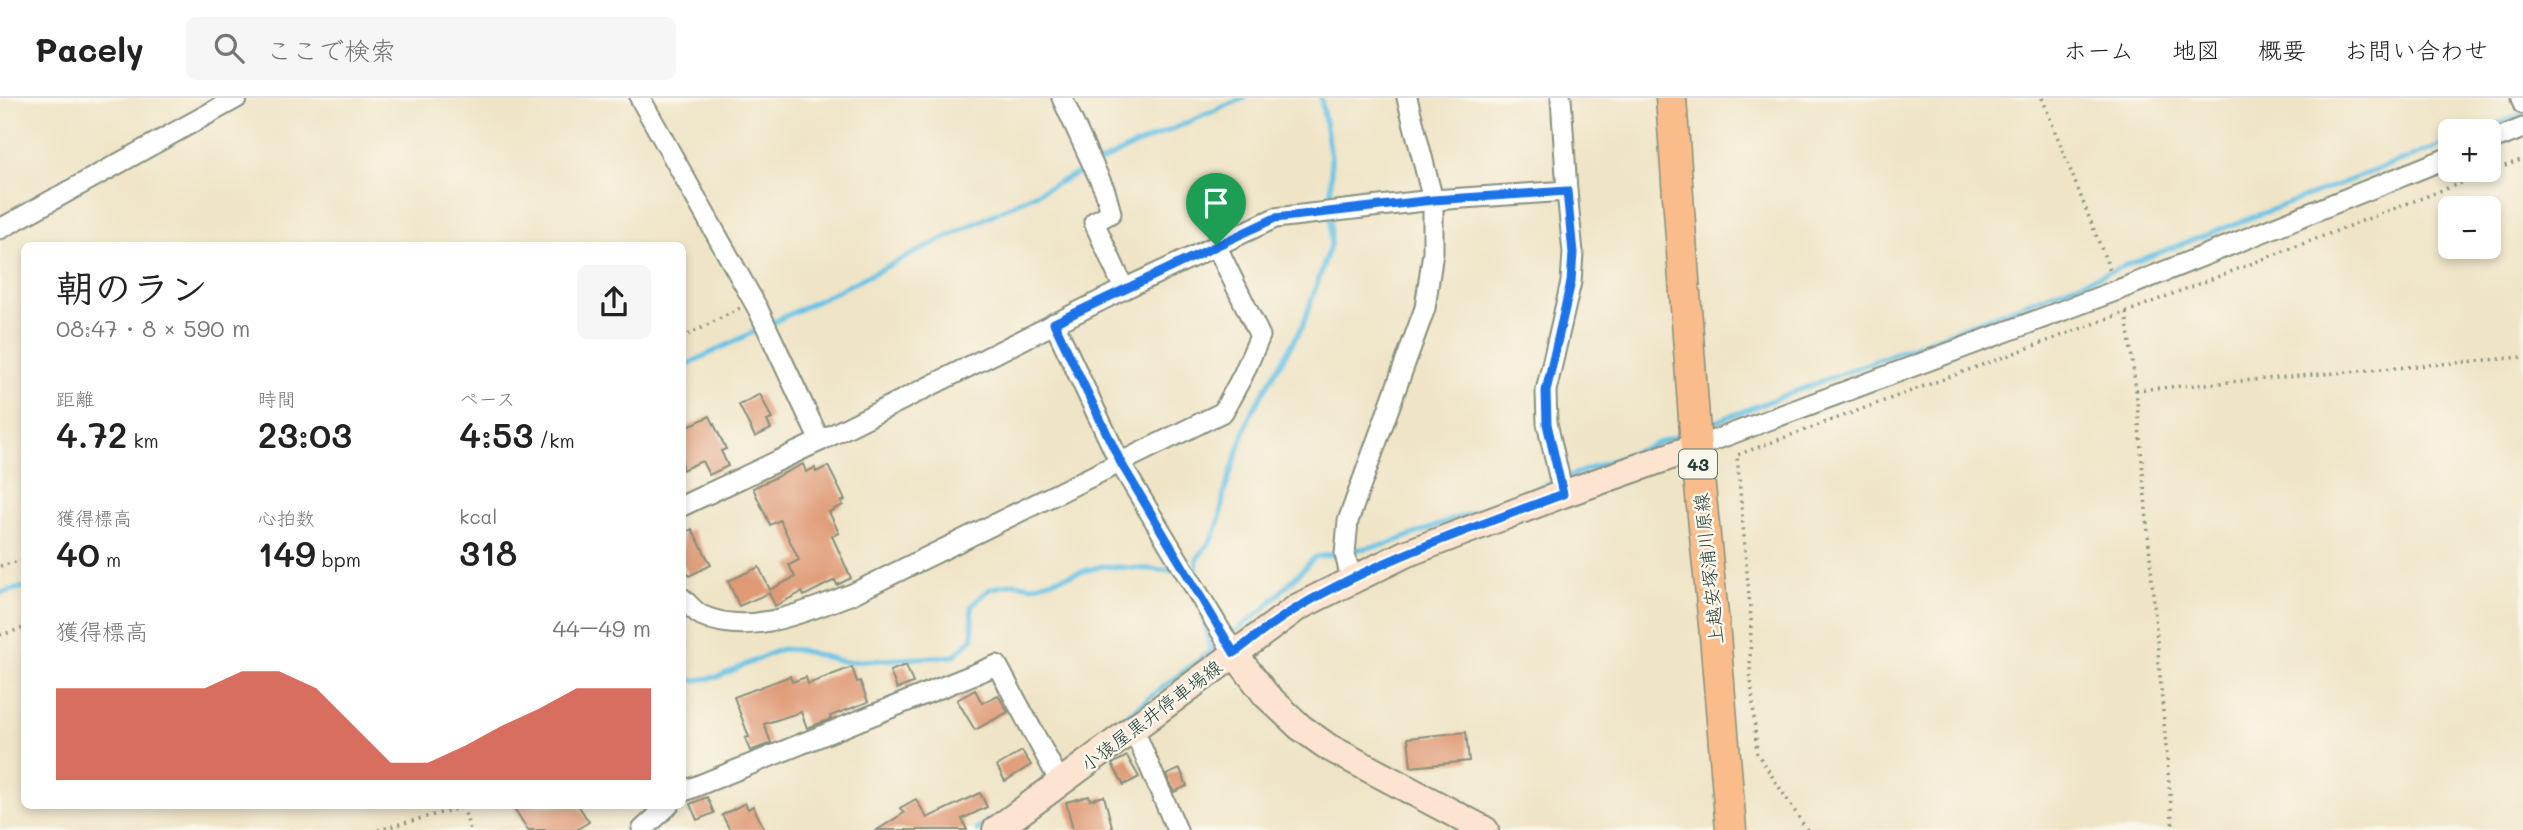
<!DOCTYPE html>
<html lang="ja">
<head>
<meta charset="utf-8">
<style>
	:root { --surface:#fff; --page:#f6f6f6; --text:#222; --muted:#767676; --line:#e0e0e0; --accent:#c8321e }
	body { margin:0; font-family:Mali,"Klee One",sans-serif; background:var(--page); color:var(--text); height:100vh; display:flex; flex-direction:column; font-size:26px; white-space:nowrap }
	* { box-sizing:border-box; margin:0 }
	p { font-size:23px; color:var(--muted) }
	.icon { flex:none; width:38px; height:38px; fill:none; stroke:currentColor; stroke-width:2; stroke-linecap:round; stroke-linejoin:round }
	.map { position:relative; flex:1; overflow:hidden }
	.panel { position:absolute; left:21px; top:144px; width:665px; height:567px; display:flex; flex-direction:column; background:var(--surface); border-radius:10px; box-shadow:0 4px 10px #0003 }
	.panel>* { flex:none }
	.tools { position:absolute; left:2438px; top:21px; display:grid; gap:14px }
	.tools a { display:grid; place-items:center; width:63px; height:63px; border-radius:10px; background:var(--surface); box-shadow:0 4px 10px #0003; font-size:35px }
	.pin { position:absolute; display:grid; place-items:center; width:60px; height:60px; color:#fff; margin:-72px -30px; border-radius:50% 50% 50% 0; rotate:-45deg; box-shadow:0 0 7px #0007 }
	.pin .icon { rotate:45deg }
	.round { display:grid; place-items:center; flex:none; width:74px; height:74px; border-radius:10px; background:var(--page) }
	.head { display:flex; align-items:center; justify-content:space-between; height:119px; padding:0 35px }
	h1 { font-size:38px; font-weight:600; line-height:52px }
	.stats { display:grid; grid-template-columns:repeat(3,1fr); gap:10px; height:119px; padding:7px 35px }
	.stats div { display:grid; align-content:center }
	.stats b { font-size:35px; font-weight:600 }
	.stats small { font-size:19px; font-weight:400 }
	.stats p { font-size:19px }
	.chart { height:196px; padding:14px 35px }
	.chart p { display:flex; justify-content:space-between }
	.chart svg { width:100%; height:126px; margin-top:7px; fill:var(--accent); opacity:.7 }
	header { display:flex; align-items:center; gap:42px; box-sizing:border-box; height:98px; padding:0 35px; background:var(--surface); border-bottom:2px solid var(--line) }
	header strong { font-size:33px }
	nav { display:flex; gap:38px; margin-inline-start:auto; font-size:24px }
	.search { width:490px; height:63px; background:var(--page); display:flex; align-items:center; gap:18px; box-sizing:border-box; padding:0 24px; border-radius:10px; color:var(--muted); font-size:26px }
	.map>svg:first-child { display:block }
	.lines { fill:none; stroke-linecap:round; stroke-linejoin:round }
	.stream { stroke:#68c2e5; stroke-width:5 }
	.building { fill:#df9974 }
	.street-casing { stroke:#87907d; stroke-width:23 }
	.secondary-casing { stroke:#87907d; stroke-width:30 }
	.primary-casing { stroke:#87907d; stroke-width:33 }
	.path { stroke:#87907d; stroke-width:3.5; stroke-dasharray:2 5; stroke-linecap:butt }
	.street { stroke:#fff; stroke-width:19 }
	.secondary { stroke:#fde4d0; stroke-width:26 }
	.primary { stroke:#f9bc8a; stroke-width:30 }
	.route-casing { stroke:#fff; stroke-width:14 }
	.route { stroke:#1a73e8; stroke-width:9 }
	.labels { text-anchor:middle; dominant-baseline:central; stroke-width:5; stroke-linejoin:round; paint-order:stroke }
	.shield { fill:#fbf7ec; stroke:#61756b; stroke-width:2 }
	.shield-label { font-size:18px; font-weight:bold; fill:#1f3d34 }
	.street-label { font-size:19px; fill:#1f3d34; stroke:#fbf7ec }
</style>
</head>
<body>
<header>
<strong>Pacely</strong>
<div class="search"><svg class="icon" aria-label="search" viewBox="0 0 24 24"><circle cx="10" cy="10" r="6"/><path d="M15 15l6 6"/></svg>ここで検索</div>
<nav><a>ホーム</a><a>地図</a><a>概要</a><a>お問い合わせ</a></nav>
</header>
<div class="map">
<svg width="2523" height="732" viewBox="0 0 2523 732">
	<rect width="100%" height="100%" fill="#fbf7ec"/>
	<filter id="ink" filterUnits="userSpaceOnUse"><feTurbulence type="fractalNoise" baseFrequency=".0143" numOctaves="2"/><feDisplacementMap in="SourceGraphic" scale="14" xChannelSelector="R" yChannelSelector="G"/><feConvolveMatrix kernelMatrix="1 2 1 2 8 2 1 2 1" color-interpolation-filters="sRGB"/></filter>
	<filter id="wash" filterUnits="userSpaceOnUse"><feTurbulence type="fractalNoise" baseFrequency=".00686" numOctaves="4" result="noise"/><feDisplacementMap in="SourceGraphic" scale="28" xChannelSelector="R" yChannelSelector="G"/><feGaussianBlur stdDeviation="1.57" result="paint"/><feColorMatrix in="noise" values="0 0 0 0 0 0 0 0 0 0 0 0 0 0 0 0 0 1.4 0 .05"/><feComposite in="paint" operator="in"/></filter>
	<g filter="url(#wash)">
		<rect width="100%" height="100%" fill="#efe4c6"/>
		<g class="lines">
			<g class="stream">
				<polyline points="1321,0 1331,59 1331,108"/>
				<polyline points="2479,33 2523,16"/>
				<polyline points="682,269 1131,49 1244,0"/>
				<polyline points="1704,328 2450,44"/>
				<polyline points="1196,477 1197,461 1214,438 1220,420 1224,395 1250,317 1303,227 1331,145 1331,118"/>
				<polyline points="0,495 24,489"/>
				<polyline points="1204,521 1210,553"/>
				<polyline points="1229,538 1262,513 1315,459 1388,446 1685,335"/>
				<polyline points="682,584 718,579 781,551 799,552 845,564 954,558 973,540 971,508 990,491 1014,485 1032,488 1102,468 1178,473"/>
				<polyline points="1066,664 1222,544"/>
				<polyline points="977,732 988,723"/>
			</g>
		</g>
		<g id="blocks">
			<g class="building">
				<polygon points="760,296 772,321 767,323 771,331 755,339 739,307"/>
				<polygon points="710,318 726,351 721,353 728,368 709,377 702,363 682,372 682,331"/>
				<polygon points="803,366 806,374 815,370 816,374 828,368 845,402 841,404 843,407 829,414 839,435 832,438 851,480 837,487 835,482 804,498 802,494 775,508 769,495 739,508 728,483 759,469 770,492 795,479 789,467 799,462 780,422 770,427 753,390"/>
				<polygon points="692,431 711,467 689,478 682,466 682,436"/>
				<polygon points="906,567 913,585 897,591 890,573"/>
				<polygon points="852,569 857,584 860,583 868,604 830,618 831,621 807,630 801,614 764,626 771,645 750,653 745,640 749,639 734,599 790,578 792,584 806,579 808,586"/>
				<polygon points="975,592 982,605 998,597 1008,614 975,632 957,602"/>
				<polygon points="1466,634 1469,663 1411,669 1408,640"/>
				<polygon points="1022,653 1031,667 1005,683 997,668"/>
				<polygon points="1127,658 1139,679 1124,687 1112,666"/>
				<polygon points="1180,671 1187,688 1174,694 1166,677"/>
				<polygon points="980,695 987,709 962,721 967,732 877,732 904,715 900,710 916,701 927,720"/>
				<polygon points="1089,698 1090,702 1104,698 1113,732 1073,732 1066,704"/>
				<polygon points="707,699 714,715 697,722 690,706"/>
				<polygon points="745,705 748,711 753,708 765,732 730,732 722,717"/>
				<polygon points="512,707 578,707 589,724 576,732 528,732"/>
			</g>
		</g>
	</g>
	<g filter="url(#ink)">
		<use href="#blocks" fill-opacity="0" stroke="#87907d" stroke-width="2"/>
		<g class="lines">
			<g class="street-casing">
				<g id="street">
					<polyline points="640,0 758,211 820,343"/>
					<polyline points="1062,0 1105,93 1111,115 1094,124 1124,191"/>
					<polyline points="2521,0 2523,6"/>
					<polyline points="2488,44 2523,30"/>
					<polyline points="0,131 237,0"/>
					<polyline points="1054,225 1120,365 1234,555"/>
					<polyline points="1696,349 2118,192 2450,59"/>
					<polyline points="1563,396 1547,325 1546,293 1571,184 1573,155 1567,93"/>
					<polyline points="682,408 820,343 1124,191 1275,120 1433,102 1567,93 1561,0"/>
					<polyline points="1351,481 1345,456 1348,423 1425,210 1433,154 1433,102 1407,0"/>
					<path d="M682 500C689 506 695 515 703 518 750 539 807 513 852 496L1223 314 1243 277 1260 238 1216 147"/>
					<polyline points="1134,632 1177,732"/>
					<polyline points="682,694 997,567 1060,684"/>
					<polyline points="642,732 669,707"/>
				</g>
			</g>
			<g class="secondary-casing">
				<g id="secondary">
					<polyline points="1234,555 1266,597 1300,629 1328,649 1485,732"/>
					<polyline points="996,732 1298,509 1405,456 1563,396 1696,349"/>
				</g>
			</g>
			<g class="primary-casing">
				<polyline id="primary" points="1671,0 1696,349 1715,537 1731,732"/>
			</g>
			<g class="path">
				<polyline points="2042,0 2111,175"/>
				<polyline points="2126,215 2136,292 2173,732"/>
				<polyline points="682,240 740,210"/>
				<polyline points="2136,292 2523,259"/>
				<polyline points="0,468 24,462"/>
				<polyline points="0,537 24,530"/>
				<polyline points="463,709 470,732"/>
				<polyline points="378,732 463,709"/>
				<polyline points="1807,732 1757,655 1750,569 1751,522 1737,357 2126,214 2523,61"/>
			</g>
			<use href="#street" class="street"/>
			<use href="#secondary" class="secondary"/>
			<use href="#primary" class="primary"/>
		</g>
	</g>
	<g class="lines" filter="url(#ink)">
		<g class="route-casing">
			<path id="route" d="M1567 93 1573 155 1571 184 1546 293 1547 326 1563 396C1474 430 1381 460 1299 509 1276 522 1255 539 1234 555L1121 365 1054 225 1275 120 1433 102Z"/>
		</g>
		<use href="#route" class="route"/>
	</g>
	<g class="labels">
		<rect class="shield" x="1679" y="351.5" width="38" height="29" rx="5"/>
		<g class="shield-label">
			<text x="1698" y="366">43</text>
		</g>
		<g class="street-label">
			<text transform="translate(1708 471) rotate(-96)">上越安塚浦川原線</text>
			<text transform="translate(1151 617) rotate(-37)">小猿屋黒井停車場線</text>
		</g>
	</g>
</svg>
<div class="tools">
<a>+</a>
<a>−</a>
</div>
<div class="pin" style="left:1216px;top:147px;background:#1e9e55"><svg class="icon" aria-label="arrive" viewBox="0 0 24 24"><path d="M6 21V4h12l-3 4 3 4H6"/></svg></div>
<section class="panel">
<div class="head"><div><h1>朝のラン</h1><p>08:47 · 8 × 590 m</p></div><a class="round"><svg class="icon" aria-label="share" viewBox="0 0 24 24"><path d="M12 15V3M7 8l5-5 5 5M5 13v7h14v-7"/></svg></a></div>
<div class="stats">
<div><p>距離</p><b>4.72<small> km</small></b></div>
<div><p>時間</p><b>23:03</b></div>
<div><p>ペース</p><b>4:53<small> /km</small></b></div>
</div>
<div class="stats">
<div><p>獲得標高</p><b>40<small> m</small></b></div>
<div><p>心拍数</p><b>149<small> bpm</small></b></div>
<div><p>kcal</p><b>318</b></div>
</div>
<div class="chart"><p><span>獲得標高</span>44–49 m</p>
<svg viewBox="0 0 160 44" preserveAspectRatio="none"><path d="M0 44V12L10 12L20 12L30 12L40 12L50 6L60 6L70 12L80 25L90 38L100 38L110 32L120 25L130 19L140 12L150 12L160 12V44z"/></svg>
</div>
</section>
</div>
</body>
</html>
